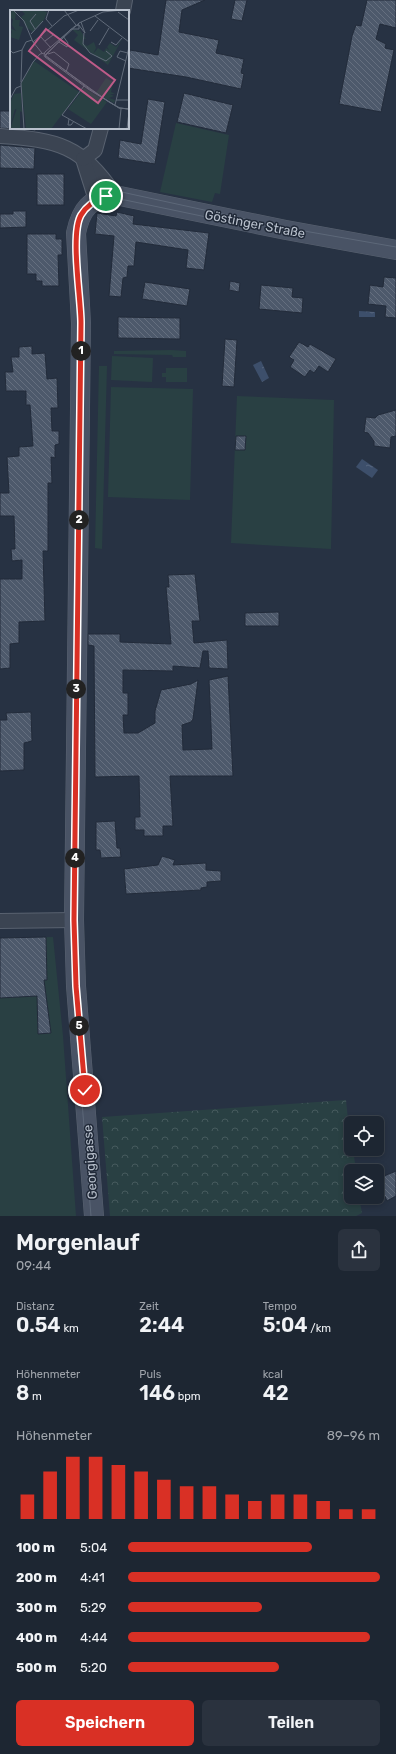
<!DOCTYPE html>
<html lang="de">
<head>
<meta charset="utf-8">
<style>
	:root { --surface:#1d2632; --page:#2a323e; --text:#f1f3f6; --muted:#a0a5ac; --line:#3b434d; --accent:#d93025 }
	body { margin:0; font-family:Rubik,sans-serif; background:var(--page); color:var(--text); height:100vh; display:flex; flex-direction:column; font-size:15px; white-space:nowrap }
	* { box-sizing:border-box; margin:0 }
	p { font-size:13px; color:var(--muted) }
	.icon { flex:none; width:22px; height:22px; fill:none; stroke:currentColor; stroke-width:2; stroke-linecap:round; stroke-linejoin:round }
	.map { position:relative; height:1216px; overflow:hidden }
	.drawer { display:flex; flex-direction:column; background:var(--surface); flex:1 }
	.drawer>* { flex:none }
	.controls { position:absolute; left:344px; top:1116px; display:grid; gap:8px }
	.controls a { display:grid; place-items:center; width:40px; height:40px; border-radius:6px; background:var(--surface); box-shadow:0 2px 6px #0003,0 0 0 1px var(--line); font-size:20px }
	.pin { position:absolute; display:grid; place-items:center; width:34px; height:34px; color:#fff; margin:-17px; border:2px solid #fff; border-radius:50%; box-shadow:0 1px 4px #0007 }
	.km { position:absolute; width:20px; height:20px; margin:-10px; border-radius:50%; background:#222; color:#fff; font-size:11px; line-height:20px; text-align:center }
	.round { display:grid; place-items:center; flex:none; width:42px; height:42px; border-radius:6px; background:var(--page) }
	.overview { display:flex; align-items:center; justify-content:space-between; height:68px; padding:0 16px }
	h1 { font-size:22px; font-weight:600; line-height:30px }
	.metrics { display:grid; grid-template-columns:repeat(3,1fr); gap:6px; height:68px; padding:4px 16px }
	.metrics div { display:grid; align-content:center }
	.metrics b { font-size:20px; font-weight:600 }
	.metrics small { font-size:11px; font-weight:400 }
	.metrics p { font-size:11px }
	.chart { height:112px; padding:8px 16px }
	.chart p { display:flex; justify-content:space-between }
	.chart svg { width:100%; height:72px; margin-top:4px; stroke:var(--accent); stroke-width:6 }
	.cta { display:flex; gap:8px; margin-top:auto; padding:8px 16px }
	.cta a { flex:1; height:46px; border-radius:6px; background:var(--accent); color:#fff; font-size:16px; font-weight:600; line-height:46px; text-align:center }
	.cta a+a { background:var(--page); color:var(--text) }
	ul { padding:0 16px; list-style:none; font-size:13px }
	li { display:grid; grid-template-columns:64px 48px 1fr; align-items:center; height:30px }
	li i { height:10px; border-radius:5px; background:var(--accent) }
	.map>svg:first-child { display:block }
	.green { fill:#294043 }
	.park { fill:url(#park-crowns) }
	.water { fill:url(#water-ripples) }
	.building { fill:url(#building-back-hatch); stroke:#222b3a }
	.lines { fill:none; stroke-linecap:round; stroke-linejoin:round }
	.street-casing { stroke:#596270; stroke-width:16 }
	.secondary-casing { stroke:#596270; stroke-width:20 }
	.street { stroke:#3b4452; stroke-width:14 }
	.secondary { stroke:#495365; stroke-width:19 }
	.tram { stroke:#5d6879; stroke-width:1 }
	.route-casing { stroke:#fff; stroke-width:8 }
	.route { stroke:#d93025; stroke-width:5 }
	.labels { text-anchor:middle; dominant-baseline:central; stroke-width:3; stroke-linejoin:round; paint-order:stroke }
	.street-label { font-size:13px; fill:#b8c0cc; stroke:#202938 }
	.inset-road { fill:none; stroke:#616b7a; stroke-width:1 }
	.view { fill:#be5b88; fill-opacity:0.15; stroke:#be5b88; stroke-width:2 }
	.inset-edge { fill:none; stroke:#b8c0cc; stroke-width:2 }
</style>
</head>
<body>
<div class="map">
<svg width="396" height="1216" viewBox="0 0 396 1216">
	<defs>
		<pattern id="park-crowns" width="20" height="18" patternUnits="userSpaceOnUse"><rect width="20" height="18" fill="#294043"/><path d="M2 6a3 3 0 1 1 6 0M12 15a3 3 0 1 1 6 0" fill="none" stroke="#465a5d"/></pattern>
		<pattern id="water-ripples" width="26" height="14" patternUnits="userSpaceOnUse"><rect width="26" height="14" fill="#3d4f6b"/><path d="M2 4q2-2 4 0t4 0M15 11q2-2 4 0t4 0" fill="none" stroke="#57677f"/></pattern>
		<pattern id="building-back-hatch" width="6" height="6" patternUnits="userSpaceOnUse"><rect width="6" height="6" fill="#4d596b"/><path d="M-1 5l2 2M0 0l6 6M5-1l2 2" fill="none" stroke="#656f7f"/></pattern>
	</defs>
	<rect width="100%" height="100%" fill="#273243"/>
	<g class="green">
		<polygon points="176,123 229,135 220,194 215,193 212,202 160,192"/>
		<polygon points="172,350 186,351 186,357 173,357 172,355 114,354 114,351"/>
		<polygon points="112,356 153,358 152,382 111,380"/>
		<polygon points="99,366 107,366 102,549 95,548"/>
		<polygon points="166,368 187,368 187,382 166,382 166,377 162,377 162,373 166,373"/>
		<polygon points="111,387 193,389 190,500 108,497"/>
		<polygon points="237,396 334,400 331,549 231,543"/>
		<polygon points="53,937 63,1036 76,1216 0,1216 0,938"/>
	</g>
	<polygon class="park" points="346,1100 351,1149 353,1149 356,1171 351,1171 351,1197 359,1197 362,1213 356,1216 110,1216 102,1117"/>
	<g class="water">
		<polygon points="359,311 375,312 375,317 359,317"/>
		<polygon points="261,361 269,378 262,382 253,365"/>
		<polygon points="362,459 378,470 372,478 356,467"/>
	</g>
	<g class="building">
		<polygon points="166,0 205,0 182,10 179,32 219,40 216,53 244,59 241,73 244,74 241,89 186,77 128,68 130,50 158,55"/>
		<polygon points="235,0 247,0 242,21 231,19"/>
		<polygon points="367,0 396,0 396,28 380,24 376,39 386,44 385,48 394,50 381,112 339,104 352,36 356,25 361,26"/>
		<polygon points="184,93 233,105 226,133 177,122"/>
		<polygon points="148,99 165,102 155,164 118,158 120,140 141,144"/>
		<polygon points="0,111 11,111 11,128 36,128 36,131 0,128"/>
		<polygon points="0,145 35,148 34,169 0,168"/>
		<rect x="37" y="174" width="27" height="31"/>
		<polygon points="13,211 26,211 26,227 0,228 0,214 13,214"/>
		<polygon points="117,212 134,216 133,224 209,233 204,270 186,268 188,250 136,242 134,266 128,266 127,277 123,278 121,297 109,296 114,236 95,234 97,213 116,216"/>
		<polygon points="27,234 56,234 56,239 62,239 62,255 58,255 59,286 42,286 42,281 36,281 36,274 27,274"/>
		<polygon points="384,277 396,278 396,318 385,317 386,306 368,304 370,285 383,287"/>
		<polygon points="230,281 240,283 239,292 229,290"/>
		<polygon points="145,282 190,289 187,306 142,299"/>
		<polygon points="261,285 293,288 292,297 303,298 302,313 259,309"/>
		<polygon points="118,317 180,318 180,339 118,338"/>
		<polygon points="225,339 237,340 234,387 222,386"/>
		<polygon points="299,342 308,347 310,344 336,359 328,372 319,366 314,373 310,370 305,377 290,367 294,360 289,357"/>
		<polygon points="32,346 32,354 45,353 47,379 57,378 58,408 51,408 52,431 59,431 59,444 55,445 55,458 51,457 52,483 48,483 48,551 43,551 45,621 19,622 19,643 10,644 10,668 0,669 0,579 22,579 22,560 12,561 11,549 15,549 14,516 0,516 0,493 9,493 7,457 19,456 19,447 33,446 30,405 26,405 26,391 6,391 5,372 13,372 11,357 19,357 19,347"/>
		<polygon points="396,410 396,436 391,437 390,448 374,446 374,441 368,433 364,432 366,417 375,418 378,415"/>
		<polygon points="236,436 246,436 245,450 235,450"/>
		<polygon points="195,574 200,621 192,621 194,643 227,640 228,669 209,668 208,651 203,651 200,668 173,666 173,671 123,670 123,693 128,693 128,715 123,715 124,733 138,733 155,723 155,711 161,690 191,684 198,680 193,719 191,722 182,725 183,750 212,749 209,680 228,676 233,776 170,776 173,826 163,826 163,836 144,836 144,830 135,830 135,817 140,817 139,776 95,777 94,646 88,645 88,634 120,634 120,642 171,644 166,587 169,587 168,575"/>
		<polygon points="279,612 279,626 245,626 245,613"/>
		<polygon points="31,712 32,741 24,743 24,770 0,771 0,720 7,720 6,713"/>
		<polygon points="115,821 117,848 120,848 121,857 101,858 100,850 96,850 96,822"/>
		<polygon points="162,856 175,860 173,865 206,863 206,870 221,871 221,881 207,882 207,887 201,888 201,890 126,894 124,869 158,865"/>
		<polygon points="46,937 47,980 44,980 51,1033 38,1034 37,996 0,998 0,938"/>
		<polygon points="396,1171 396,1196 387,1201 377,1179"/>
	</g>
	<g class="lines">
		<g class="street-casing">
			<g id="street">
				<polyline points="123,11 125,0"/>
				<path d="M0 136C58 140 81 145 115 195"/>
				<polyline points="83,159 96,200"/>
				<polyline points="83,159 95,150 101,128"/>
				<polyline points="0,921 74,920"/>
			</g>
		</g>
		<g class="secondary-casing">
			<path id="secondary" d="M94 1216 76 986 74 920 81 323 76 233C81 209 90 198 115 195L286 230 396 250"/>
		</g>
		<use href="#street" class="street"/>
		<use href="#secondary" class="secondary"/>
		<g class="tram">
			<path d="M80 222C90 204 105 199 125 200L235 223"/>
			<polyline points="77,862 78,770"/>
			<path d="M91 1216 73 987 71 920 79 324 73 232C77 207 93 194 117 191L287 228 396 247"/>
		</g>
	</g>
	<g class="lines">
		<g class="route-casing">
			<path id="route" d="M85 1090 76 986 74 920 81 323C81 298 70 234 81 215 87 205 95 200 106 196"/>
		</g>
		<use href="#route" class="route"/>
	</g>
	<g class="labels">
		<g class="street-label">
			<text transform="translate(255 224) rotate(11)">Göstinger Straße</text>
			<text transform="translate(90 1162) rotate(-94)">Georgigasse</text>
		</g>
	</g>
	<g transform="translate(10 10)">
		<rect width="119" height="119" fill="#273243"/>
		<path d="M2 0 6 3 5 10H10L9 16 13 17 9 30 0 27 2 22 0 18 6 21 2 15 3 9 0 8ZM11 0H30L37 2 34 10 23 22 16 17 11 7 15 4ZM71 17 70 20 76 29H73L74 34 77 36 84 32 86 38 83 44 88 38 94 42 96 38 99 40 97 37 100 33 106 37 112 29 98 55 64 30 68 25 62 19 69 21ZM74 78 97 92 81 114 58 99ZM11 83 12 102 5 99 0 117 1 91 4 84Z" fill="#294043"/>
		<path d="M7 98 10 99V118L0 119Z" fill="#294043"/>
		<path d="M24 51 69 82 41 119 16 118 11 74ZM96 68 103 72 101 82 105 84H100L104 86 99 88 105 90 104 93 86 83Z" fill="#294043"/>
		<path class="inset-road" d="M3 0 14 11 23 32 32 43M39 0 36 9 42 16M54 0 66 15M112 0 93 2 69 13 35 45 78 78 109 98 119 99M108 2 119 10M85 6 119 32M68 14 75 23 71 12M25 19 20 11 26 4M37 21 54 6 69 0M80 21 88 10M74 23 73 34 80 43 96 51 102 46 96 41M21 24 33 11M30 26 41 38M35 31 43 25 41 23M23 32 36 21M49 32 57 37 58 33 53 26M101 32 106 35 112 28M89 35 99 18M0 40 3 43 12 40M38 44 44 42 59 54 56 62M116 51 107 47 110 41 118 43M11 72 12 40 16 32 22 30M74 76 52 105 77 119M0 89 6 78 11 76M106 90H119M105 95 119 37M119 99 110 98 99 92 35 46 61 19H69V15L65 16 35 42 34 45 35 47 78 79 109 98 119 99M59 109 58 115H61L64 111M14 119 11 73 23 52 30 44 35 43M109 119 111 99M117 119 119 102"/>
		<path class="view" d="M36 19 105 70 88 93 19 41Z"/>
		<rect width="119" height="119" class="inset-edge"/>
	</g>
</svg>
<div class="controls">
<a><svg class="icon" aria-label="locate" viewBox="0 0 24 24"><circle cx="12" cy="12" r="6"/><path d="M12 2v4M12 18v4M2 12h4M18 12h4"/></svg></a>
<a><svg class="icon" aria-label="layers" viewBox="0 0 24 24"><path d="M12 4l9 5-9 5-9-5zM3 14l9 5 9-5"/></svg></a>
</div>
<div class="pin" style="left:106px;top:196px;background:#1e9e55"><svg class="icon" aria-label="arrive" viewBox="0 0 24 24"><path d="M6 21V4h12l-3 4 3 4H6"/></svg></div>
<div class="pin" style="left:85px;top:1090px;background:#d93025"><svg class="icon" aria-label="check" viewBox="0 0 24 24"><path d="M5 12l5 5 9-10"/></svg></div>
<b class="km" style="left:81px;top:351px">1</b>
<b class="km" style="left:79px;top:520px">2</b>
<b class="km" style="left:76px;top:689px">3</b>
<b class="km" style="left:75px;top:858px">4</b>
<b class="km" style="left:79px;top:1026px">5</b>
</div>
<section class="drawer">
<div class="overview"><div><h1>Morgenlauf</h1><p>09:44</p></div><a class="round"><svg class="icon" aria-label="share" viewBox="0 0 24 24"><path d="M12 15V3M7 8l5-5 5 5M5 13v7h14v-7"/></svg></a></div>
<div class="metrics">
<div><p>Distanz</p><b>0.54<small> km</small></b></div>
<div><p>Zeit</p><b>2:44</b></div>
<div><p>Tempo</p><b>5:04<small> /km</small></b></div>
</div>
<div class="metrics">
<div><p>Höhenmeter</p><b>8<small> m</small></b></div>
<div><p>Puls</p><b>146<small> bpm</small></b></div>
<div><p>kcal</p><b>42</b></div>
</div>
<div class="chart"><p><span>Höhenmeter</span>89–96 m</p>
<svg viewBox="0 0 160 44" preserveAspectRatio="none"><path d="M5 44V29M15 44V15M25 44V6M35 44V6M45 44V11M55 44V15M65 44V20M75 44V24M85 44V24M95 44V29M105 44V33M115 44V29M125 44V29M135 44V33M145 44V38M155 44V38"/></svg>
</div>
<ul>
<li><b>100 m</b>5:04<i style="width:73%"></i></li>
<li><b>200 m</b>4:41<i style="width:100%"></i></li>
<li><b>300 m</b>5:29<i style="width:53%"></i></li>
<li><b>400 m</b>4:44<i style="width:96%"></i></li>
<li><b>500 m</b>5:20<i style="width:60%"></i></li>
</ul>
<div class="cta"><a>Speichern</a><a>Teilen</a></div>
</section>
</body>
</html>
